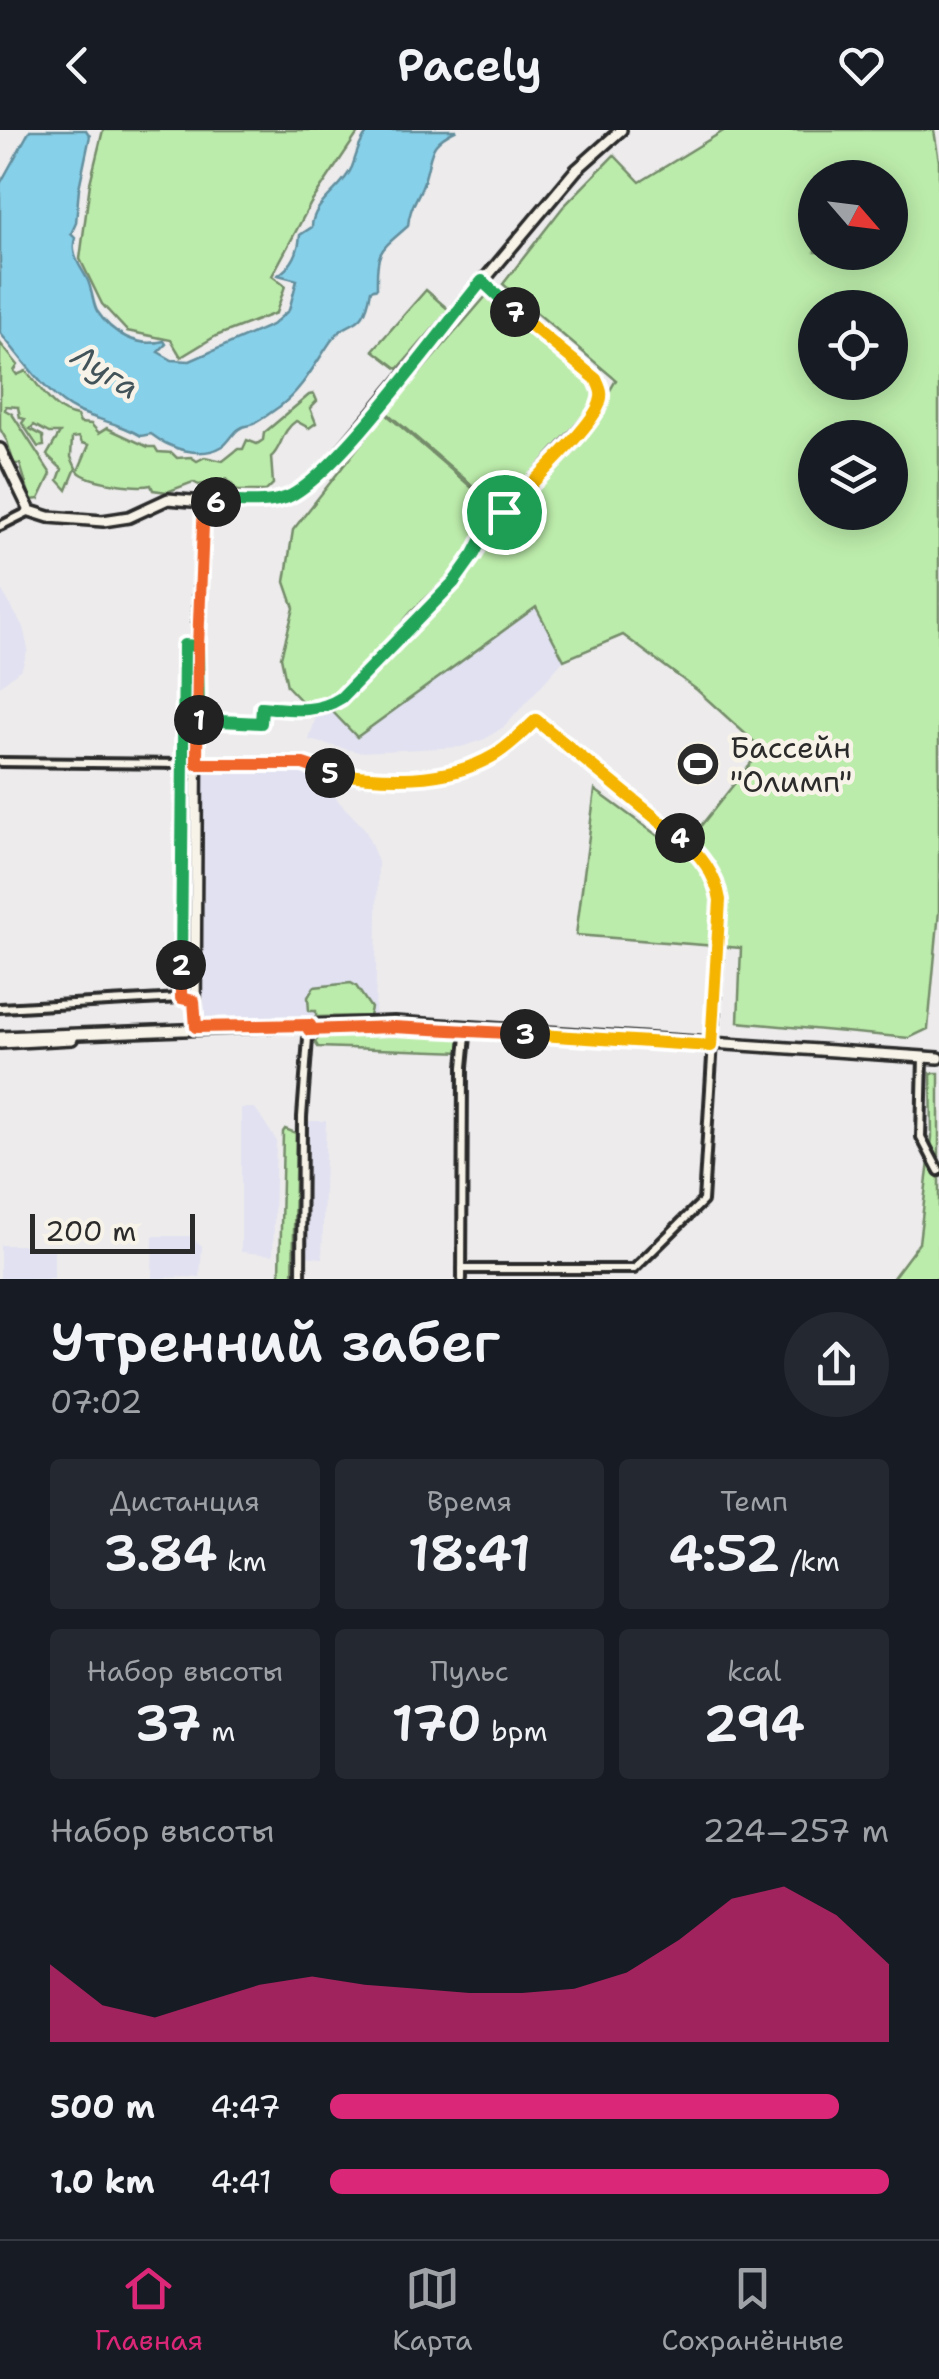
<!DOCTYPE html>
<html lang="ru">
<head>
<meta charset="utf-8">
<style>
	:root { --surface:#171b24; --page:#242831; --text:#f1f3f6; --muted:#9ea1a6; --line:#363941; --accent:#db2777 }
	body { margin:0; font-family:"Shantell Sans",sans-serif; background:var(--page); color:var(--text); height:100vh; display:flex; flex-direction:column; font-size:38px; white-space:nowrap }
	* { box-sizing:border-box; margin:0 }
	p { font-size:32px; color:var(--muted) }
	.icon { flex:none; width:55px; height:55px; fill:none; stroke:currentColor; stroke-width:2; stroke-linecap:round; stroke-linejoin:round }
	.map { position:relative; height:1149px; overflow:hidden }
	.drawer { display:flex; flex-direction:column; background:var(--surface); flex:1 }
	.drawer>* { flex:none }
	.needle { width:65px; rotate:118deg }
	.controls { position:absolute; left:798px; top:30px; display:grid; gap:20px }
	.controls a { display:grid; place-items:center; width:110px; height:110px; border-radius:50%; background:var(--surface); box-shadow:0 5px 25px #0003; font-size:50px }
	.scale { position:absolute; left:30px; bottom:25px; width:165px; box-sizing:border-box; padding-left:10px; border:5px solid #2b2b2b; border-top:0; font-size:28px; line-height:35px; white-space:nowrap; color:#2b2b2b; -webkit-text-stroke:8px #f7f3e8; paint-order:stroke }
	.pin { position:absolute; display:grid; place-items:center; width:85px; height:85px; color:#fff; margin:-42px; border:5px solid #fff; border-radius:50%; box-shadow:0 2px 10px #0007 }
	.km { position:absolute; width:50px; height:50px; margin:-25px; border-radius:50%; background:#222; color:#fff; font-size:28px; line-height:50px; text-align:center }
	.round { display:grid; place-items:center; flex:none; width:105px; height:105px; border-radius:52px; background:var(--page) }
	.head { display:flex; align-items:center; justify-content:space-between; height:170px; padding:0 50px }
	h1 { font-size:55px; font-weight:600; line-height:75px }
	.stats { display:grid; grid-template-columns:repeat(3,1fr); gap:15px; height:170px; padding:10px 50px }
	.stats div { display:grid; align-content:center; border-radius:10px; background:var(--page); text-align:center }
	.stats b { font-size:50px; font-weight:600 }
	.stats small { font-size:28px; font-weight:400 }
	.stats p { font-size:28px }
	.chart { height:280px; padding:20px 50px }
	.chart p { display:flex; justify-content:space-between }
	.chart svg { width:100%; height:180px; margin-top:10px; fill:var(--accent); opacity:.7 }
	ul { padding:0 50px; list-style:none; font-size:32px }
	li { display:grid; grid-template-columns:160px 120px 1fr; align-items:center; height:75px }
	li i { height:25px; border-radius:12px; background:var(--accent) }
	header { display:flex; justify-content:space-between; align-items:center; height:130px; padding:0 50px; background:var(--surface); font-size:45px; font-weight:600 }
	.tab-bar { display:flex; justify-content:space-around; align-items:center; height:140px; border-top:2px solid var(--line); background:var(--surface); font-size:28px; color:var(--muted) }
	.tab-bar a { display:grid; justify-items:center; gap:5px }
	.tab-bar .active { color:var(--accent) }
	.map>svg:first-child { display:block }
	.built { fill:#e1e1f1 }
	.green { fill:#bcecab; stroke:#748c6b; stroke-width:2.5; fill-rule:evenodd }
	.water { fill:#87d0e9; stroke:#628e9d; stroke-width:2.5 }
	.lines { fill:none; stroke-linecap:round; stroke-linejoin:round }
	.street-casing { stroke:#2b2b2b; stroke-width:14 }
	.secondary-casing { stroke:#2b2b2b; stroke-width:16 }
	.street { stroke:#f7f3e8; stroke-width:6 }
	.secondary { stroke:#f7f3e8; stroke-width:9 }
	.split-1-casing { stroke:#fff; stroke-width:20 }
	.split-2-casing { stroke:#fff; stroke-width:20 }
	.split-3-casing { stroke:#fff; stroke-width:20 }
	.split-4-casing { stroke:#fff; stroke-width:20 }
	.split-5-casing { stroke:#fff; stroke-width:20 }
	.split-6-casing { stroke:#fff; stroke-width:20 }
	.split-7-casing { stroke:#fff; stroke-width:20 }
	.split-8-casing { stroke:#fff; stroke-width:20 }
	.split-1 { stroke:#22a559; stroke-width:12 }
	.split-2 { stroke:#22a559; stroke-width:12 }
	.split-3 { stroke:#f0652b; stroke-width:12 }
	.split-4 { stroke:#f5b400; stroke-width:12 }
	.split-5 { stroke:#f5b400; stroke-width:12 }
	.split-6 { stroke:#f0652b; stroke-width:12 }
	.split-7 { stroke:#22a559; stroke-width:12 }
	.split-8 { stroke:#f5b400; stroke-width:12 }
	.labels { text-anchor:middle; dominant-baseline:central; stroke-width:9; stroke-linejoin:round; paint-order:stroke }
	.poi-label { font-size:30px; fill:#2b2b2b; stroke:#f7f3e8; text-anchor:start }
	.water-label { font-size:32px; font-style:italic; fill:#42545a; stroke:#f7f3e8 }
</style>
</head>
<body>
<header><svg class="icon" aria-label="back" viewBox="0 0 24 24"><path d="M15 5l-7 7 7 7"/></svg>Pacely<svg class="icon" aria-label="heart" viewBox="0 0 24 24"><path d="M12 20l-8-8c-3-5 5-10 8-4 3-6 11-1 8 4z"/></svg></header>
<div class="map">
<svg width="939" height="1149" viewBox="0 0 939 1149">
	<rect width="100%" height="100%" fill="#edebec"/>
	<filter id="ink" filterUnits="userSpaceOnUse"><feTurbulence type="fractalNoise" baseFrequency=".01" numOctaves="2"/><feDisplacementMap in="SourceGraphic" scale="20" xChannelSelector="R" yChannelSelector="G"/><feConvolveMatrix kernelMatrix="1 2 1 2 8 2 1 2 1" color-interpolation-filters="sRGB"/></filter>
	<g filter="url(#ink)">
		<g class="built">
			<polygon points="0,457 23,497 28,519 22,538 0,556"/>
			<polygon points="537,477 564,530 505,596 485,609 461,617 359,622 309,610 318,580 330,579 356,606"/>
			<polygon points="197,634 303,634 365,699 378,732 375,893 195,897"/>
			<polygon points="241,978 255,978 276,1010 273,1125 241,1122"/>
			<polygon points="308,991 326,991 322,1128 305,1126"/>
			<polygon points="153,1106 190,1106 202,1116 200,1147 152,1148"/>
			<rect x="0" y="1115" width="54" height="34"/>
		</g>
		<g class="green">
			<polygon points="103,0 360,0 311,73 272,146 285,156 276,183 216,206 181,227 171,210 127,201 102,174 80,129 90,53"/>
			<path d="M725 0H934L939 31V781L928 899 909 908 738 892 741 818 576 805 595 660 680 722 762 619 697 560 623 505 564 530 536 477 357 607 333 582 454 451 489 408 576 319 616 250 503 154 563 77 614 25 640 52ZM815 48H890V122H815ZM815 178H890V252H815ZM815 308H890V382H815Z"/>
			<polygon points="426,160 449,180 398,239 373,220"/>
			<polygon points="487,165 591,251 596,278 500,379 386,282"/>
			<path d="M0 213 18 235 14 241 17 245 26 241C43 259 52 282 77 286L80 293 91 294 99 303 107 298 148 317H155L158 322 172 323 177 328 191 327 197 331 205 327 223 331 238 319H243L247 310 257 314 263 310 264 303 309 265 314 264 317 271 310 278 316 293 309 298 296 291C281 301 282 318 271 327L273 354 266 361H238L227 349 199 355 193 352 167 362 153 360 151 355C137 358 87 352 78 341L89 315 82 313 79 307 72 308 71 327 76 338 67 360 58 350 62 339 47 325 60 303H49L34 295 30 299 43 306 44 316 38 317 22 293 25 289 20 288 18 277 6 276 5 280 12 284 51 344 39 369 31 370 20 334H14L7 311 0 299Z"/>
			<path d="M385 283 499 381C487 395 480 412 468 426 452 446 432 462 413 480 383 511 357 575 308 578L287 556 281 527 294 478 285 452 293 400Z"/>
			<polygon points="351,853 356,856 371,878 369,886 316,887 316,881 309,881 308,867 314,857"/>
			<polygon points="321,905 460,905 464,911 464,922 318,917 315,912"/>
			<polygon points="931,943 939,943 939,1149 892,1149 919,1113 932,1007"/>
			<polygon points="285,999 296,1003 293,1149 281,1149 280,1146 283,1002"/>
		</g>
		<path class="water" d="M30 0H86L90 6 79 58 76 93 71 104 75 108C70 126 81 136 88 151 92 160 93 174 97 181 112 204 138 218 164 211L166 214 158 222 172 230 190 231 272 195 289 180 297 150 278 145C292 136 299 122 300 105L312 97C312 73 343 59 352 37 357 23 359 13 369 0H457C427 14 433 23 424 51 419 67 409 77 408 96 380 121 376 119 377 158L371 160C364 204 349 186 331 211 315 234 302 260 279 277 271 282 262 290 253 294 246 297 245 294 239 299 233 303 229 312 223 316 200 330 169 318 151 304L141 306C120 293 97 290 77 281 48 268 21 227 0 203V54Z"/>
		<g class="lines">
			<g class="street-casing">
				<g id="street">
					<polyline points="0,396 30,381"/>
					<path d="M197 590 261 593 262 577C291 579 315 584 341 568L454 451 474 424 486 401 600 277 602 263 596 249 492 163 482 151"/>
					<polyline points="0,632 183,634"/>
					<path d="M197 634H303C351 658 448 653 494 626 510 617 522 603 536 590L695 719 718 756 719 816 703 1071 634 1139H462"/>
					<polyline points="181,868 184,515 197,515"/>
					<polyline points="0,878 181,868 195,871"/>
					<polyline points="923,927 921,1007 939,1041"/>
					<polyline points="301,1149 302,987 309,895"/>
					<polyline points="462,1149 463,937 467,896"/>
				</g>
			</g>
			<g class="secondary-casing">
				<g id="secondary">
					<polyline points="0,319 30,381 49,387 103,391 129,387 168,369 204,372 274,371 287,367 302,359 336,327 576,40 621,0"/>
					<polyline points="195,897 197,515 204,372"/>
					<polyline points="0,907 394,892 939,928"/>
					<polyline points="0,913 72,909"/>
				</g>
			</g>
			<use href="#street" class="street"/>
			<use href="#secondary" class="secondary"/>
		</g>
	</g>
	<g class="lines" filter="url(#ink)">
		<g class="split-1-casing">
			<path id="split-1" d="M199 590 261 593 262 577C291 579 316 584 341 568L454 452 474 424 486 401 504 382"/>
		</g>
		<g class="split-2-casing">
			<polyline id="split-2" points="181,835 184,515 198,516 199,590"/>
		</g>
		<g class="split-3-casing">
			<polyline id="split-3" points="181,835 181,868 194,871 196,897 310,895 309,900 393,897 525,904"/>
		</g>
		<g class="split-4-casing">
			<path id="split-4" d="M525 904 711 916 720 770C716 745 700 723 680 708"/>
		</g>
		<g class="split-5-casing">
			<path id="split-5" d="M330 643C383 650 445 654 493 626 509 617 522 603 536 590L680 708"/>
		</g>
		<g class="split-6-casing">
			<polyline id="split-6" points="216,372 204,372 198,516 197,634 303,634 330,643"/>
		</g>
		<g class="split-7-casing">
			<path id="split-7" d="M216 372C238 371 265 375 285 368 332 352 444 196 482 151L515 182"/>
		</g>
		<g class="split-8-casing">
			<path id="split-8" d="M504 382C524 360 594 296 600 272 603 263 600 258 596 249L515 182"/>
		</g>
		<use href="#split-1" class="split-1"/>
		<use href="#split-2" class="split-2"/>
		<use href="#split-3" class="split-3"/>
		<use href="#split-4" class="split-4"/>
		<use href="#split-5" class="split-5"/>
		<use href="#split-6" class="split-6"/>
		<use href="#split-7" class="split-7"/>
		<use href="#split-8" class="split-8"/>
	</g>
	<defs>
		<g id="stadium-disc" transform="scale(2.25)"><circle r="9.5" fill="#2b2b2b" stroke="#f7f3e8"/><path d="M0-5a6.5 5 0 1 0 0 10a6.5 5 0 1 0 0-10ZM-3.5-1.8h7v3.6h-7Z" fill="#fff"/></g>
	</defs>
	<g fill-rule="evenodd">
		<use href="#stadium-disc" x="698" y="634"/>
	</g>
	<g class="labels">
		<g class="poi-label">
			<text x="730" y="617">Бассейн<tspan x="730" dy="34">"Олимп"</tspan></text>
		</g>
		<g class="water-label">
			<text transform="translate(106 241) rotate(32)">Луга</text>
		</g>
	</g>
</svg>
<div class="controls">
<a><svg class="needle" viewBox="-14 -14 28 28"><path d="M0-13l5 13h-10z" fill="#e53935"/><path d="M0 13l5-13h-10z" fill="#9ea1a6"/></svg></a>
<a><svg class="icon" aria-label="locate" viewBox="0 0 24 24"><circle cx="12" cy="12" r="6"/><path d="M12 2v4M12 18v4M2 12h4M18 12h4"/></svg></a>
<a><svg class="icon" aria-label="layers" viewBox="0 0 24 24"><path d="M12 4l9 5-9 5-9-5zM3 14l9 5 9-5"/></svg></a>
</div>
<div class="scale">200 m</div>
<div class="pin" style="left:504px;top:382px;background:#1e9e55"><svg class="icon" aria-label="arrive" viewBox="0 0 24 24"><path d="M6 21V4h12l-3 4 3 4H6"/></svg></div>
<b class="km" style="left:199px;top:590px">1</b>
<b class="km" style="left:181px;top:835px">2</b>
<b class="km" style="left:525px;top:904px">3</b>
<b class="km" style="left:680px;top:708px">4</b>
<b class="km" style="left:330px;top:643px">5</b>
<b class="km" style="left:216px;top:372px">6</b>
<b class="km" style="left:515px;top:182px">7</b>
</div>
<section class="drawer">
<div class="head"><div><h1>Утренний забег</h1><p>07:02</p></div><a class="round"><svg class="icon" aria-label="share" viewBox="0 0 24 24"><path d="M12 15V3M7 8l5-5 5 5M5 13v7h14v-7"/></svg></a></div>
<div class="stats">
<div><p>Дистанция</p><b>3.84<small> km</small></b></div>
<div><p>Время</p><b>18:41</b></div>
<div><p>Темп</p><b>4:52<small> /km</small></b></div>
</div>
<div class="stats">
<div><p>Набор высоты</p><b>37<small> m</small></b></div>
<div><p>Пульс</p><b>170<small> bpm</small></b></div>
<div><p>kcal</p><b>294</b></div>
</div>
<div class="chart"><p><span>Набор высоты</span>224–257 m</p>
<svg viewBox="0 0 160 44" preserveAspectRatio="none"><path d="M0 44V25L10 35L20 38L30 34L40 30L50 28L60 30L70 31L80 32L90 32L100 31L110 27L120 19L130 9L140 6L150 13L160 25V44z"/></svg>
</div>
<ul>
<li><b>500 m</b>4:47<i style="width:91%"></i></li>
<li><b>1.0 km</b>4:41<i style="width:100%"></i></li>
</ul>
</section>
<nav class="tab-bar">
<a class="active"><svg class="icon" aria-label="home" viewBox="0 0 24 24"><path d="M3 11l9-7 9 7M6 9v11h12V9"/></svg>Главная</a>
<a><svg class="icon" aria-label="map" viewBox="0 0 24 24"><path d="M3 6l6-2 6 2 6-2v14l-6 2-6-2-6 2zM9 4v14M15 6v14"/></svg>Карта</a>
<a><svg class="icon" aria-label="saved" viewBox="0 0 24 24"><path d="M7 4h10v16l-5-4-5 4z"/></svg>Сохранённые</a>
</nav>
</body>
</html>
